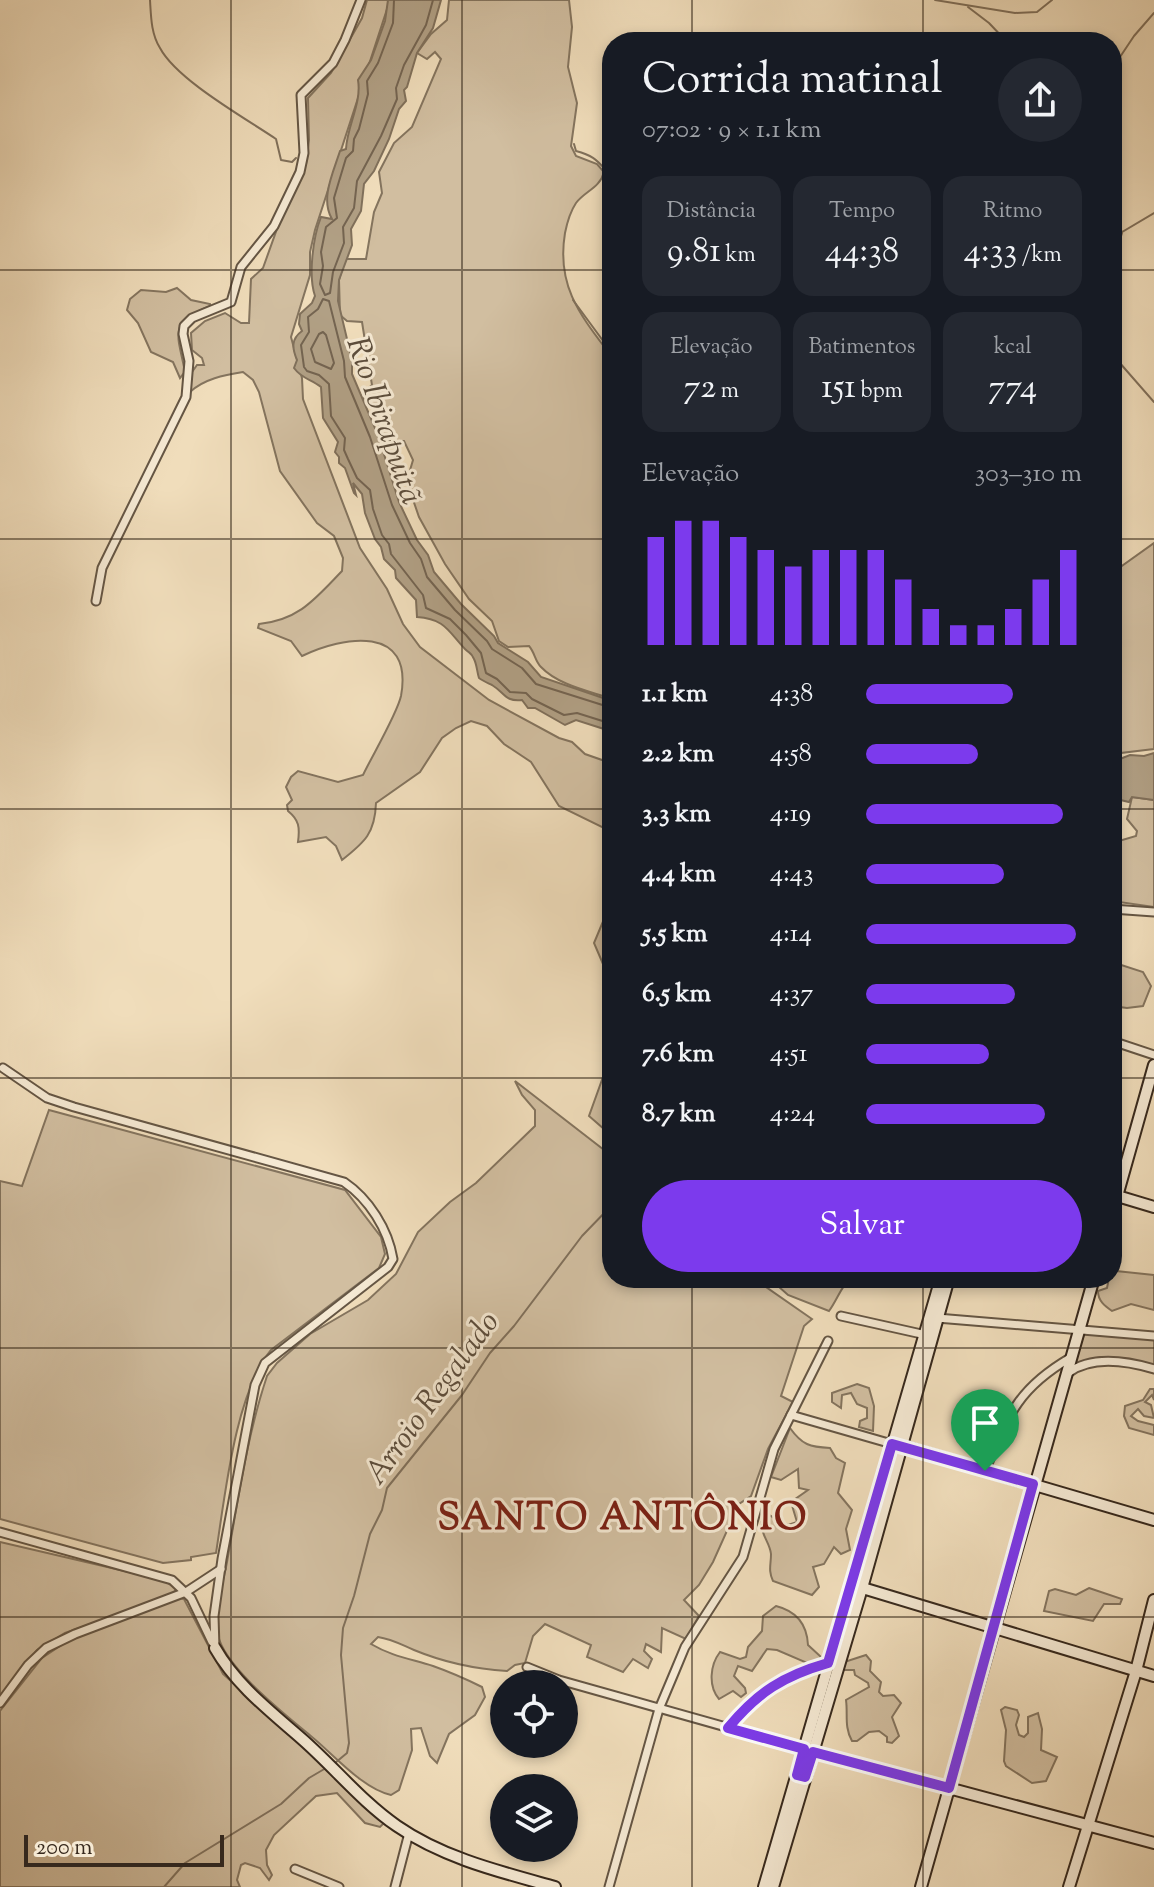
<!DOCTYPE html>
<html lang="pt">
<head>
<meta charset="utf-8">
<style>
	:root { --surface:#171b24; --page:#242831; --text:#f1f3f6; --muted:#9ea1a6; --accent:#7c3aed }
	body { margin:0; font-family:"Sorts Mill Goudy",serif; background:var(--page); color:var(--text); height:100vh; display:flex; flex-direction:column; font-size:30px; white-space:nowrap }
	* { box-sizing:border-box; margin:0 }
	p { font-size:26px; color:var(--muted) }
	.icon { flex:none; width:44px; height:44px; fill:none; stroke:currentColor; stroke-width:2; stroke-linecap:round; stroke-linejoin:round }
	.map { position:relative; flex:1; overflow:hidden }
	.drawer { position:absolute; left:602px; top:32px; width:520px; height:1256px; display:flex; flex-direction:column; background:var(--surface); border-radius:32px; box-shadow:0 4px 12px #0003 }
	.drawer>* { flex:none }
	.tools { position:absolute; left:490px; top:1670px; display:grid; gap:16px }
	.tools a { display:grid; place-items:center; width:88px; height:88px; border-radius:50%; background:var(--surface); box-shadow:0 4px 12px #0003; font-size:40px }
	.scale { position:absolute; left:24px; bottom:20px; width:200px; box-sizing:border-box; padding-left:8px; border:4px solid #37291d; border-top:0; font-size:22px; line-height:28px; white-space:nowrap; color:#37291d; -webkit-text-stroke:6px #f5e9d3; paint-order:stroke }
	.pin { position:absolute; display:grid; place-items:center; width:68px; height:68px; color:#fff; margin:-82px -34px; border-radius:50% 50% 50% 0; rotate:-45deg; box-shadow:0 0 8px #0007 }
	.pin .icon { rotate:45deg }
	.round { display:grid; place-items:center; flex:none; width:84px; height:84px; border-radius:42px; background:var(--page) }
	.overview { display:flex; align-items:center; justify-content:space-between; height:136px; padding:0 40px }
	h1 { font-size:44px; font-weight:600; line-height:60px }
	.figures { display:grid; grid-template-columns:repeat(3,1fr); gap:12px; height:136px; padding:8px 40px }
	.figures div { display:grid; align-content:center; border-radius:20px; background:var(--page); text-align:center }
	.figures b { font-size:34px; font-weight:600 }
	.figures small { font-size:22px; font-weight:400 }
	.figures p { font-size:22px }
	.chart { height:224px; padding:16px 40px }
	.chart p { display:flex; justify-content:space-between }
	.chart svg { width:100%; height:144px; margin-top:8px; stroke:var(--accent); stroke-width:6 }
	.cta { display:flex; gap:16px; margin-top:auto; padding:16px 40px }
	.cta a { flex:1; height:92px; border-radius:48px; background:var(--accent); color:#fff; font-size:32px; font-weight:600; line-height:92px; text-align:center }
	ul { padding:0 40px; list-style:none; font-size:26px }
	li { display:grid; grid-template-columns:128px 96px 1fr; align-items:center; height:60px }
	li i { height:20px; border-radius:10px; background:var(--accent) }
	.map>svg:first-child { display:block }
	.green { fill:#d1bea0; stroke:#84745e; stroke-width:2 }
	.water { fill:#b1a085; stroke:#80705b; stroke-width:2 }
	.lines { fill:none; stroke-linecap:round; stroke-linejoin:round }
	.shore { stroke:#746451; stroke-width:2 }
	.stream { stroke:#80705b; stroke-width:2 }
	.street-casing { stroke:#655644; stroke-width:11 }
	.secondary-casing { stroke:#37291d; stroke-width:14 }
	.street { stroke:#f5e9d3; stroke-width:7 }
	.secondary { stroke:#f5e9d3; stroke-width:10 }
	.route-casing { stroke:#fff; stroke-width:16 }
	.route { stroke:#7c3aed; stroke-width:10 }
	.grid { fill:none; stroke:#37291d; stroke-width:2; stroke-opacity:0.55 }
	.labels { text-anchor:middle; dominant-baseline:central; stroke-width:6; stroke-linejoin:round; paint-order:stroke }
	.water-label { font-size:32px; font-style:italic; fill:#5c4d3c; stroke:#f5e9d3 }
	.district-label { font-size:38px; font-weight:bold; letter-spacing:2px; fill:#7a1f14; stroke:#f5e9d3 }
</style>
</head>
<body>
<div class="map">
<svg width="1154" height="1887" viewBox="0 0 1154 1887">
	<rect width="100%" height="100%" fill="#f0ddbb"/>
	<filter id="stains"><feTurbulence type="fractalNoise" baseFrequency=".0025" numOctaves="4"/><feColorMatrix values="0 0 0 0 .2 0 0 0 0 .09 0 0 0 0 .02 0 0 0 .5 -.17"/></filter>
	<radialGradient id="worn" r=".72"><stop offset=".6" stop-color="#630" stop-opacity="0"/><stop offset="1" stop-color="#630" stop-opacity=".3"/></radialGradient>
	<g class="green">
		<path d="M367 0H390L315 230 310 252V275L291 337 302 378 303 399 360 548 387 589 403 624 420 647 489 700 559 738 572 742 585 754 605 761 612 754V832L559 806 531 762 504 744 487 726 471 721 456 728 442 738 420 772 376 803C375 833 365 842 342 860L336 846 326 837 298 842C300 827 299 820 288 811L287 805 292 800 286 787 291 777 298 771 338 782 363 775C372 756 397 714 401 696 414 624 343 636 302 656L291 641 258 628 259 624C299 620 315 599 342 571L343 558 334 536 317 523 280 471 259 392 253 380 243 372C224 375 204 379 190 392L192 372 197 365H204L202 358 192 350 191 333 205 321 225 313 241 323H249L251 279 263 268 282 215 306 164 309 140 308 98 331 73 362 18Z"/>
		<path d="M449 0H569L572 27 568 67 577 103 571 146 576 156 597 164 604 172C600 188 585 191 576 203 570 212 567 223 565 233 556 287 581 316 612 357V699C589 691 558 685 541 667 535 661 535 653 529 646L508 647 499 641 492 621 469 599 445 564 419 517 409 488 408 477 413 460 404 441H387L381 433 378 423 385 414 393 410 363 403 364 392 372 385 362 322 347 321 340 315 339 280 345 259H366L374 212 382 193 379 172 394 143 412 127 441 59 435 52 427 59 417 53 431 34 447 20Z"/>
		<path d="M177 288 191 300 210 304V306C167 323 178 334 185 372L180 378 173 362 151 352 138 323 127 310 130 299 141 290 166 292Z"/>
		<polygon points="1154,543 1154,749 1112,754 1112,573"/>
		<polygon points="1132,797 1154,800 1154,907 1112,901 1112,843 1136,836 1137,831 1127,819"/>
		<polygon points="612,900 612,985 594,943"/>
		<polygon points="1112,962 1143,972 1151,986 1143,1006 1127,1008 1112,1006"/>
		<polygon points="612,1052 612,1136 589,1116"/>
		<path d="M515 1081 608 1153 612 1150V1278H753L812 1319 804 1326 781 1396 793 1402 768 1449 751 1496 739 1504 713 1562 699 1585 684 1600 699 1616 686 1639 662 1628 661 1652 646 1644 644 1651 652 1659 648 1668 633 1659 623 1672 587 1657 591 1645 545 1624 533 1636 525 1663 515 1665 507 1671C475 1669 443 1662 414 1650 402 1645 392 1639 378 1637L371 1644C391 1656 411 1659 433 1666 450 1672 466 1679 482 1687L485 1697 475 1715 449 1734 437 1763 430 1756 421 1728 411 1729 412 1750 399 1790 391 1795C363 1789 334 1755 312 1737 287 1716 224 1667 218 1635 213 1612 223 1584 227 1562 238 1500 247 1436 267 1376L277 1363 310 1334 368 1300 396 1274 418 1232 450 1202 476 1183 535 1126V1110L522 1095Z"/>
		<path d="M49 1110 345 1190 381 1237 385 1254 379 1268 271 1350C235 1394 225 1496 216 1553L191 1557V1560L163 1563 0 1519V1181L22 1186Z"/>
		<path d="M1116 1271 1154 1275V1310L1131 1304 1112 1311C1105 1306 1098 1301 1098 1291L1107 1288 1109 1278H1112V1273Z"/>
		<path d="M769 1278H850C840 1289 837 1300 829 1311L788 1295Z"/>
		<polygon points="1084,1334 1154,1339 1154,1365 1100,1357 1074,1364"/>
		<polygon points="857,1384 869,1388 874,1406 873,1431 859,1427 860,1421 867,1418 867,1408 857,1404 851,1393 842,1395 841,1408 832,1402 832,1393"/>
		<polygon points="1150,1389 1154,1389 1154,1400 1152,1395 1145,1402 1151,1405 1154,1418 1144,1416 1138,1409 1131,1416 1138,1421 1154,1425 1154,1435 1129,1428 1124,1416 1125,1406 1143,1400"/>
		<path d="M790 1428C802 1445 810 1447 830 1448L836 1458 845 1463 838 1493 852 1510 846 1529 850 1550 841 1554 834 1547 824 1564 813 1567 819 1587 812 1595 773 1581C768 1570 771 1565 771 1554 770 1543 761 1535 761 1522L769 1515 788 1525 797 1522 791 1502 808 1490 799 1488 798 1469 781 1480 771 1477Z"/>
		<polygon points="0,1542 163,1580 177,1589 169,1597 65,1633 37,1650 0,1697"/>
		<polygon points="1089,1588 1122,1599 1120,1604 1104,1604 1093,1621 1044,1611 1049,1591 1055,1589 1076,1595"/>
		<polygon points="180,1598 184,1599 223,1674 383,1818 384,1823 380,1827 365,1823 337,1793 316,1796 274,1835 266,1850 267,1865 272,1875 269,1880 260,1868 245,1863 241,1865 237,1880 240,1887 0,1887 0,1711 42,1658 69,1640"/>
		<path d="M776 1606C796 1611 807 1624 808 1645L820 1656 822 1662 814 1666 777 1650 767 1649 752 1671 738 1666 734 1676 745 1688 746 1693 741 1697 733 1691 719 1699C708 1686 710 1665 720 1652L740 1659 746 1657 748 1647 762 1631 763 1616Z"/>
		<path d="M866 1655 871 1661 870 1671 881 1682 879 1692 883 1696 894 1695 901 1703 892 1717 899 1736 892 1743 887 1742V1737L879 1731 869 1732 857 1741H852C844 1727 848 1714 846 1700L869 1687 868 1683 855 1675 854 1670H838L835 1665Z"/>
		<polygon points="1005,1707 1017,1710 1019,1715 1016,1725 1019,1735 1024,1737 1028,1733 1028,1717 1038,1713 1042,1729 1041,1750 1057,1757 1046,1781 1032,1783 1006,1766 1004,1761 1006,1730 1001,1710"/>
	</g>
	<g class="water">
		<path d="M388 0H441L433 28 417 53 407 87 404 90 406 101 399 109 389 139 374 171 364 184 361 211 351 229 352 245 339 280 338 301 352 360V374L378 435 399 502 417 540 428 555 434 572 461 604 494 636 498 643 528 662 541 677 612 701V735L607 730 576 720 565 725 535 708H528L522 700C505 702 505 693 492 685 488 683 483 681 479 678 477 672 477 665 474 659 471 652 470 654 465 649 448 631 445 619 417 617L416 600 396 578 395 570 384 559 381 547 375 539 365 513 362 494 353 483 356 495 354 493 345 468 339 463V457L335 452 338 442 323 418 321 387C311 379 302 379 294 368L297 360C292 348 291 339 302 331L299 324 300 314 312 303 315 296C308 276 313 237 321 217L332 219C320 199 333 173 340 151L346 149C347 126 362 103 358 80L371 60 385 21Z"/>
		<polygon points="1154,753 1154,800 1132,797 1129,802 1112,798 1112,762 1130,755 1144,756"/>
	</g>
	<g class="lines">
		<g class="shore">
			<polyline points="394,0 393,23 378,63 367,81 368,94 359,129 354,139 353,151 346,158 334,198 337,218 326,227 321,252 323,266 320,284 325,295 330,293 333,272 344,243 343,227 354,208 357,181 381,136 397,99 396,88 404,65 426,25 433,0"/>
			<polygon points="323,332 326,335 334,363 331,369 315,362 311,349 319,334"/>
			<polyline points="612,708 536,684 522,668 492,649 487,641 455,610 427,577 421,559 410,543 392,505 370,437 345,377 344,361 329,301 323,299 318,309 308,317 309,332 301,345 304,367 307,371 319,375 329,384 331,416 345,438 344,450 348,459 357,478 370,490 373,509 382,535 389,544 391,554 423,595 426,608 450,619 466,635 481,653 486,673 497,679 510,692 526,693 532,699 564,715 577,713 612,724"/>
		</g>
		<g class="stream">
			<path d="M150 0C151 16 151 34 160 48 177 80 245 118 276 139L281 160 292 162 296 158"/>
			<polyline points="935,0 1015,13 1037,12 1052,0"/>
			<polyline points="968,7 989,23 1007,42"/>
			<polyline points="1112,69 1134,36 1154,13"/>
			<polyline points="1112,137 1117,167 1114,198 1116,214 1122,233 1112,265"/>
			<path d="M574 144 576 151C598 157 597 162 612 176"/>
			<polyline points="1112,238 1154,213"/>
			<polyline points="573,300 612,353"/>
			<polyline points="1112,354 1154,402"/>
			<polyline points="335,1763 347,1753 349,1743 341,1655 343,1628 354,1596 370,1534 382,1510 387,1488 462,1395 490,1353 514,1326 582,1236 612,1205"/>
			<polyline points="164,1887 185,1863 281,1804 309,1778 326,1768"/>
		</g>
		<g class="street-casing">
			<g id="street">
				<polyline points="96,601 102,568 186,397 189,361 183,334 184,326 192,318 231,302 241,267 274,226 300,172 304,153 301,95 333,63 345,40 361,0"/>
				<polyline points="1112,909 1154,912"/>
				<polyline points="1112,1041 1154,1055"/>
				<path d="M3 1068 47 1098 74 1107 344 1182C369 1199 388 1229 393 1259L388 1267 265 1363 255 1385 222 1559 214 1616 215 1648"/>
				<polyline points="841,1316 926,1335"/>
				<polyline points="937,1318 1154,1336"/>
				<path d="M1068 1373C1092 1355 1127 1361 1154 1369"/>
				<polyline points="791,1415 892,1444"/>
				<path d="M985 1471C1008 1416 1017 1389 1070 1358"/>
				<polyline points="0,1532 172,1580 191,1598 212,1642"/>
				<polyline points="527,1667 559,1680 804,1749"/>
				<polyline points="0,1703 28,1665 46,1648 75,1634 186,1592 221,1569"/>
				<path d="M728 1728C756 1694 786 1676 828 1663"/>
				<polyline points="295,1869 339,1887"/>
				<polyline points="395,1887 409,1833"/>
				<polyline points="609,1887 659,1709 675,1671 685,1647 743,1557 774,1449 828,1341"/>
			</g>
		</g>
		<g class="secondary-casing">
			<g id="secondary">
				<polyline points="1114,1195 1154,1207"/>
				<polyline points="1112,1214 1154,1065"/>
				<polyline points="898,1445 1154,1520"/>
				<polyline points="856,1586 1154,1676"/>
				<path d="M215 1648C236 1685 270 1711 302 1739 334 1767 362 1802 397 1826 443 1858 501 1872 555 1887"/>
				<polyline points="810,1751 1154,1843"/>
				<polyline points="764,1887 941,1278"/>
				<polyline points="773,1887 862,1588 949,1278"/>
				<polyline points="921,1887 1094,1278"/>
				<polyline points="1069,1887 1136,1671 1154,1600"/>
			</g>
		</g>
		<use href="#street" class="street"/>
		<use href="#secondary" class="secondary"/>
	</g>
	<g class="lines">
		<g class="route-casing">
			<path id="route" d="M892 1444 1033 1484 949 1788 813 1752 805 1777 797 1775 804 1749 728 1728C758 1692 783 1676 828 1663Z"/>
		</g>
		<use href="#route" class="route"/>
	</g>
	<path class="grid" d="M231 0V1887M462 0V1887M692 0V42M923 0V42M0 270H612M1112 270H1154M0 539H612M1112 539H1154M0 809H612M1112 809H1154M0 1078H612M1112 1078H1154M692 1278V1887M923 1278V1887M0 1348H1154M0 1617H1154"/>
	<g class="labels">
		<g class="water-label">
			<text transform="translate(383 421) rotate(71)">Rio Ibirapuitã</text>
			<text transform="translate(433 1399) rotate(-54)">Arroio Regalado</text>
		</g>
		<g class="district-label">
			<text x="623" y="1520">SANTO ANTÔNIO</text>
		</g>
	</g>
	<rect width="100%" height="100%" filter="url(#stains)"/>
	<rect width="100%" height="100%" fill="url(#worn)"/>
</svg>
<div class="tools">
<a><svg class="icon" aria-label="locate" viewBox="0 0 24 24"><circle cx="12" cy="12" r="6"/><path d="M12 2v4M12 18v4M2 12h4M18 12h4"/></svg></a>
<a><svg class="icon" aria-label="layers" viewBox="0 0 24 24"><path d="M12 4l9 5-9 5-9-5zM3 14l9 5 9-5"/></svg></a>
</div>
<div class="scale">200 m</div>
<div class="pin" style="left:985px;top:1471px;background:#1e9e55"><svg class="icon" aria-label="arrive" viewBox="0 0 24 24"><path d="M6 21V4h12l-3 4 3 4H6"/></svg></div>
<section class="drawer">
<div class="overview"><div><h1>Corrida matinal</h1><p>07:02 · 9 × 1.1 km</p></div><a class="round"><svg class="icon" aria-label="share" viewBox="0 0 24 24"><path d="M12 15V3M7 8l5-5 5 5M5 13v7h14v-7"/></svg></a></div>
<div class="figures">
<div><p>Distância</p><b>9.81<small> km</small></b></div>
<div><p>Tempo</p><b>44:38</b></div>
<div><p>Ritmo</p><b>4:33<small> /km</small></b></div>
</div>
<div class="figures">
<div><p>Elevação</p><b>72<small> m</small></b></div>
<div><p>Batimentos</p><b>151<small> bpm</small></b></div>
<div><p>kcal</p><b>774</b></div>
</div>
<div class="chart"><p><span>Elevação</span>303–310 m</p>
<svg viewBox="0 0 160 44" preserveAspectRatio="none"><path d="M5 44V11M15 44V6M25 44V6M35 44V11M45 44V15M55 44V20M65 44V15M75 44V15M85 44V15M95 44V24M105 44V33M115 44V38M125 44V38M135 44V33M145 44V24M155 44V15"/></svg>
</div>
<ul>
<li><b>1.1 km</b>4:38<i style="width:68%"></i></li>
<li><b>2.2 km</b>4:58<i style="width:52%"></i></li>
<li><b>3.3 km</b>4:19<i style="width:91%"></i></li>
<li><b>4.4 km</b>4:43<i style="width:64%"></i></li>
<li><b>5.5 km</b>4:14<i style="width:97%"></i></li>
<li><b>6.5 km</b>4:37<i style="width:69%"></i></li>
<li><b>7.6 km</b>4:51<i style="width:57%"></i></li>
<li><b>8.7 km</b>4:24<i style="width:83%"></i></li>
</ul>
<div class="cta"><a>Salvar</a></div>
</section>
</div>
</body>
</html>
